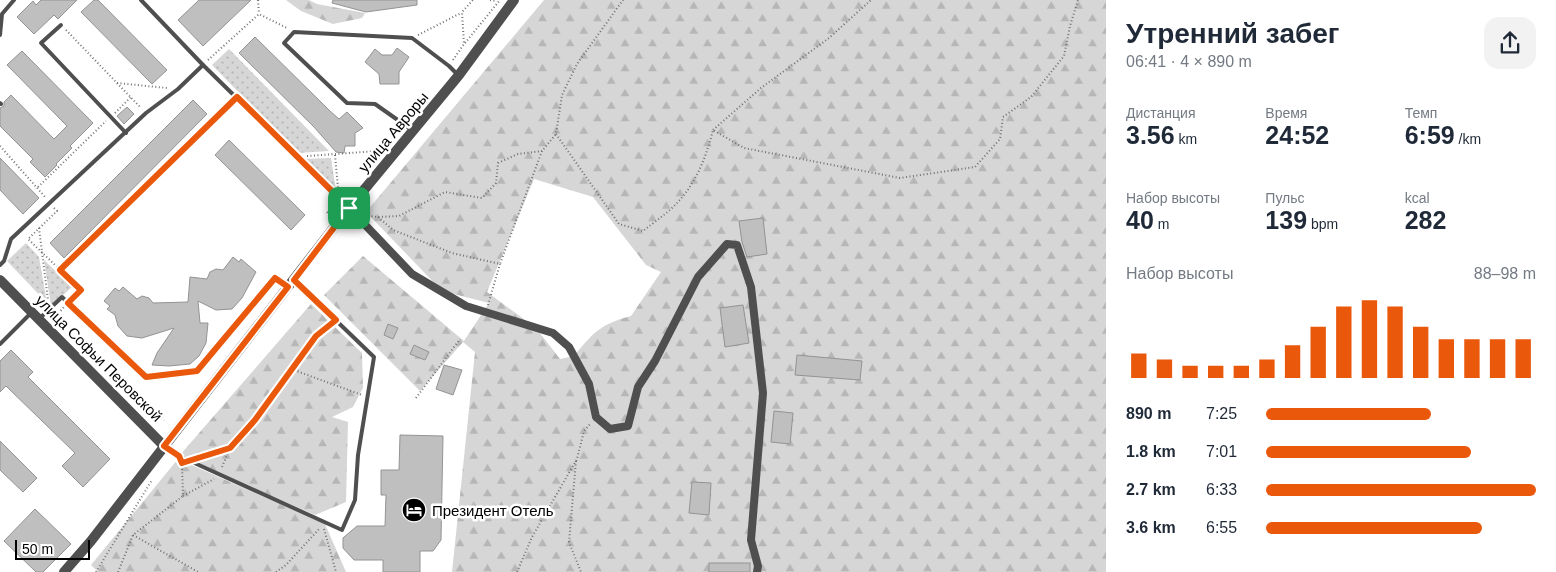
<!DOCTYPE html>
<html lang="ru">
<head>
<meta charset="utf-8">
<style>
	:root { --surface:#fff; --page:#f2f2f3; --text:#1f2937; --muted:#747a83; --accent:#ea580c }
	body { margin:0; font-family:Arial,sans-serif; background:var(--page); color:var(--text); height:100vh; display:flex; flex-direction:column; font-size:19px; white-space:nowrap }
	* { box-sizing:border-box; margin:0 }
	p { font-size:16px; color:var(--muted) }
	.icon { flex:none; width:28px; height:28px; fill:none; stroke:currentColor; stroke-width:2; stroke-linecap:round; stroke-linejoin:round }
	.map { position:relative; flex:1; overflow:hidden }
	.drawer { display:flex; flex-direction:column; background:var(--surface); width:450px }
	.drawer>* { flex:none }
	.scale { position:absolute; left:15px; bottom:12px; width:75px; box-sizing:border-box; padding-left:5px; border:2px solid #000; border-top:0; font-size:14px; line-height:18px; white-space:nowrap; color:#000; -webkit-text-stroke:4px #fff; paint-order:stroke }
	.pin { position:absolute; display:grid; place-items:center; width:42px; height:42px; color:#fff; margin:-21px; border-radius:10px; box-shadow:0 2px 8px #0006 }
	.round { display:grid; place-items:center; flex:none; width:52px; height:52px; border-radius:15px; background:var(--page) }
	.summary { display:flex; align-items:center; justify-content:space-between; height:85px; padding:0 20px }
	h1 { font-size:28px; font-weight:700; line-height:38px }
	.metrics { display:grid; grid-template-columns:repeat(3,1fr); gap:8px; height:85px; padding:5px 20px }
	.metrics div { display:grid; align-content:center }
	.metrics b { font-size:25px; font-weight:700 }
	.metrics small { font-size:14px; font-weight:400 }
	.metrics p { font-size:14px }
	.chart { height:140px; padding:10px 20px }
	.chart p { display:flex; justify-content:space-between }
	.chart svg { width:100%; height:90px; margin-top:5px; stroke:var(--accent); stroke-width:6 }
	ul { padding:0 20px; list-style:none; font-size:16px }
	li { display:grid; grid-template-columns:80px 60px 1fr; align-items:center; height:38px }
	li i { height:12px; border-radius:6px; background:var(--accent) }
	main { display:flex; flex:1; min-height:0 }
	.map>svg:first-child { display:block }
	.grass { fill:url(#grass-dots) }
	.forest { fill:url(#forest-firs); fill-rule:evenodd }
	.building { fill:#bfbfbf; stroke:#939393 }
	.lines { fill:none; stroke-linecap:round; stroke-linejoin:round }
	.path { stroke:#717171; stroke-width:2; stroke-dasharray:1 2.5; stroke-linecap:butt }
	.service { stroke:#4f4f4f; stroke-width:4 }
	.minor { stroke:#4f4f4f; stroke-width:8 }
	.tertiary { stroke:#4f4f4f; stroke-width:10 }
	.route-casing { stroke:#fff; stroke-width:10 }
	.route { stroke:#ea580c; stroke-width:6 }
	.labels { text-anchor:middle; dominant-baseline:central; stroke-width:5; stroke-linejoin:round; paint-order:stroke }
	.street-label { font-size:15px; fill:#000; stroke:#fff }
	.poi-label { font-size:15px; fill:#000; stroke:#fff; text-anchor:start }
</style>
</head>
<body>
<main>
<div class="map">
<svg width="1106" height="572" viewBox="0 0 1106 572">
	<defs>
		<pattern id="grass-dots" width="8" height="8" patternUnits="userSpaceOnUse" patternTransform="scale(1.25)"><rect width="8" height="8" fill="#d6d6d6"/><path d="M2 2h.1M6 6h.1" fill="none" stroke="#b6b6b6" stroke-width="1.8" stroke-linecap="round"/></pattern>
		<pattern id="forest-firs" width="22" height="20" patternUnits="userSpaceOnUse" patternTransform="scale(1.25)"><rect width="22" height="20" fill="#d6d6d6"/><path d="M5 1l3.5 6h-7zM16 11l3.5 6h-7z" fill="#b6b6b6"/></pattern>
	</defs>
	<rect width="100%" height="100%" fill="#fff"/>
	<g class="grass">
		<polygon points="229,49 329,151 298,153 212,65"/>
		<polygon points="331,158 336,191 303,159"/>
		<polygon points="26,243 39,257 47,303 7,261"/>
		<polygon points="44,260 72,287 51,306"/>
	</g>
	<g class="forest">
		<polygon points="286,0 309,0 317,4 365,13 362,18 333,24 301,11"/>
		<path d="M544 0H1106V572H452L475 352 463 342 420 391 324 295 363 256 464 341 489 303 442 291 366 212ZM534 179 593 197 646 265 661 272 631 316C600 324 593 333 574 356L560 359 536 328 487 292Z"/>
		<polygon points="311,304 362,353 363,388 353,407 332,417 348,422 346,502 315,515 180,455"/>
		<polygon points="178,459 325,524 346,572 98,572 91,565"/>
	</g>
	<g class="building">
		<polygon points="41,0 77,0 58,19 54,15 34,34 17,17 33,1 36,5"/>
		<polygon points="94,0 98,0 167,70 152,84 81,12"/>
		<polygon points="199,0 251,0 203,46 178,20"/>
		<polygon points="333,0 417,0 417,5 366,12 332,3"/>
		<polygon points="255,37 330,111 339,119 347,112 363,128 355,133 355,146 345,146 344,153 336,152 314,127 239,53"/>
		<polygon points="397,48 409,57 399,72 399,84 380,84 379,74 365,62 375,49 382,55 392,55"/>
		<polygon points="22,51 93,123 70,146 72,148 56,164 57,165 45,177 30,162 33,159 0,126 0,108 4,106 4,102 11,95 54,139 67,126 7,65"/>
		<polygon points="193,100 207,114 64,258 50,243"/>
		<polygon points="127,107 134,114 124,124 117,116"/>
		<polygon points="229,140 305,215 291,230 215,155"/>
		<polygon points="0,158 39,198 23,214 0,190"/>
		<polygon points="763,218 767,254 747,257 742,242 739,221"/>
		<polygon points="233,257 239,262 241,259 256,272 242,298 232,309 216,310 198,301 200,323 208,323 206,343 199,356 190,364 169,366 152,365 157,353 174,328 142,338 127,336 118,326 115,315 107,309 110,306 104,301 115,288 119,291 123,287 137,299 142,296 149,298 153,303 188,302 190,277 207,279 210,272 216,269 223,270"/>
		<polygon points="743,305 749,343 725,347 720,308"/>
		<polygon points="388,324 398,328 393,339 384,335"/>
		<polygon points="414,345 429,352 425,360 410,354"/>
		<polygon points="11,350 33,372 28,377 110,459 83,487 62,466 75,453 6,386 0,392 0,361"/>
		<polygon points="797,355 862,361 860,380 795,375"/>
		<polygon points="444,365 462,370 453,395 436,389"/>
		<polygon points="774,411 793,413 790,444 771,442"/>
		<polygon points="400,435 443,436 441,540 433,551 420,551 420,572 383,572 383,560 354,560 343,548 343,538 357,526 385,526 386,495 381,495 381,470 399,470"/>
		<polygon points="0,441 37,478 23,492 0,470"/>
		<polygon points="692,482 711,483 709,515 689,513"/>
		<polygon points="35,509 71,544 43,572 36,572 4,541"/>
		<rect x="709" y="563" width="41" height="9"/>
	</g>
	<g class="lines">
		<g class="path">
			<polyline points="258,0 259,14"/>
			<polyline points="490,0 497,1"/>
			<polyline points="66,30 141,108"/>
			<polyline points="418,35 461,13"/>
			<polyline points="465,43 500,0"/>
			<polyline points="208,60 259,14 287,28"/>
			<polyline points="453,60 464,44 462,12 473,0"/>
			<polyline points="117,83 167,88"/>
			<polyline points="115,113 131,97"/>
			<polyline points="713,130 761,88 829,38 871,0"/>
			<path d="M556 134 619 224 643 231C653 223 665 215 674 206 695 186 706 158 713 130L744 148 900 178 975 167 1000 139 1003 117 1031 97 1064 56 1070 26 1078 0"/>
			<polyline points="0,146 46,198"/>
			<polyline points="335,155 338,188"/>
			<polyline points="307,156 378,151"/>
			<polyline points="38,187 106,121"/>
			<polyline points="54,208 57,211 28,239 81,290 72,298"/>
			<polyline points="327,212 331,216"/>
			<polyline points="368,216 378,217 399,216 445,192 482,198 496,183 498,163 518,154 542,151"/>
			<polyline points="378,217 393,230 452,253 500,264 542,151 556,134 562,95 577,64 623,0"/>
			<polyline points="39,228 48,300"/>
			<polyline points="60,270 231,102"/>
			<polyline points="488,305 500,264"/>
			<polyline points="56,316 64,307"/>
			<polyline points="291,369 362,395"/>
			<polyline points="416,398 460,339"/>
			<polyline points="151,408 164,420"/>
			<polyline points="198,457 230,448"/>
			<polyline points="576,461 569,542 581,572"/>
			<polyline points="222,467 230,448 255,419 316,337 330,325"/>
			<polyline points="183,496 214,479"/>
			<polyline points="324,529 336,572"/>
			<polyline points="133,535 198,572"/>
			<polyline points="96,572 152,480"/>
			<polyline points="118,572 133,535 183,496 182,465"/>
			<polyline points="276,572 286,565 320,528"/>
			<polyline points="517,572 532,537 577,459 584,431 591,423"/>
		</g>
		<g class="service">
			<polyline points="141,0 203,65 348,207"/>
			<polyline points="61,25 41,43 126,133"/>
			<polyline points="0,35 2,14 14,0"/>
			<polyline points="0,103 1,104"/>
			<polyline points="412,130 375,104 347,103 284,43 294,32 412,38 449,66 457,74"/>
			<polyline points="0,265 4,261 11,239 146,113 178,89 203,65"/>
			<polyline points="39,319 62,297 146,377 186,374 197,371 275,277 288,287"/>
			<polyline points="0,344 32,312"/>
			<polyline points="166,447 179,456 342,530 355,500 358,455 374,357 294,280"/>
		</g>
		<polyline class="minor" points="349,208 412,274 466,306 553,333 569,347 589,384 596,417 610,429 628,426 638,387 655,361 698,277 727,244 737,245 751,287 763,393 751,540 758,566 757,572"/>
		<g class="tertiary">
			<polyline points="0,280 164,446"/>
			<polyline points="64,572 91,541 349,208 459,75 514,0"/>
		</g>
	</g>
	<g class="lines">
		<g class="route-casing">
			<polygon id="route" points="237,97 349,208 294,280 336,320 316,336 255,420 230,448 182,463 179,456 164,446 288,287 275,278 197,371 146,377 68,303 81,290 60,270"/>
		</g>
		<use href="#route" class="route"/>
	</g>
	<defs>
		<g id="hotel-disc" transform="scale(1.25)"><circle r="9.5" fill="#000" stroke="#fff"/><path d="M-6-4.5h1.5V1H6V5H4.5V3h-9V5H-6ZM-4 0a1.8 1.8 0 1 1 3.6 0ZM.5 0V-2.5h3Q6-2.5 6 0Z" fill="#fff"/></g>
	</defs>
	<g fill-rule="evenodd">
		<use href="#hotel-disc" x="414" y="510"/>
	</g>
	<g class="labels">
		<g class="street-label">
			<text transform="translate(393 132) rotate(-50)">улица Авроры</text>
			<text transform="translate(99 358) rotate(45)">улица Софьи Перовской</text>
		</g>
		<g class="poi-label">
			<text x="432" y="510">Президент Отель</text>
		</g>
	</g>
</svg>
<div class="scale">50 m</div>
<div class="pin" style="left:349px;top:208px;background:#1e9e55"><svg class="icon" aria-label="arrive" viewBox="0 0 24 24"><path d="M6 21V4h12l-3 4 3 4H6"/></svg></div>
</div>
<section class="drawer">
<div class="summary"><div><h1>Утренний забег</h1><p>06:41 · 4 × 890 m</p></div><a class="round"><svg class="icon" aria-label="share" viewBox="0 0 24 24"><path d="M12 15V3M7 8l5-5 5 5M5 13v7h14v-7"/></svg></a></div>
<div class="metrics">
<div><p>Дистанция</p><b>3.56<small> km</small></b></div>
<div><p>Время</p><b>24:52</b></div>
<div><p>Темп</p><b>6:59<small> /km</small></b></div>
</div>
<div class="metrics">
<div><p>Набор высоты</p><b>40<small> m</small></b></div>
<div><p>Пульс</p><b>139<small> bpm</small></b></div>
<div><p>kcal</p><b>282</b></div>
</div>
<div class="chart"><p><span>Набор высоты</span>88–98 m</p>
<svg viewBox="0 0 160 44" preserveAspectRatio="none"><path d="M5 44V32M15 44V35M25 44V38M35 44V38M45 44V38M55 44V35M65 44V28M75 44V19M85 44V9M95 44V6M105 44V9M115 44V19M125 44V25M135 44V25M145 44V25M155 44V25"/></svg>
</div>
<ul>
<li><b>890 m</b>7:25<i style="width:61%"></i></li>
<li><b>1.8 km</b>7:01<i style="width:76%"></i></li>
<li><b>2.7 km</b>6:33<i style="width:100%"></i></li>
<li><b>3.6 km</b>6:55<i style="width:80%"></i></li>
</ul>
</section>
</main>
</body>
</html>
